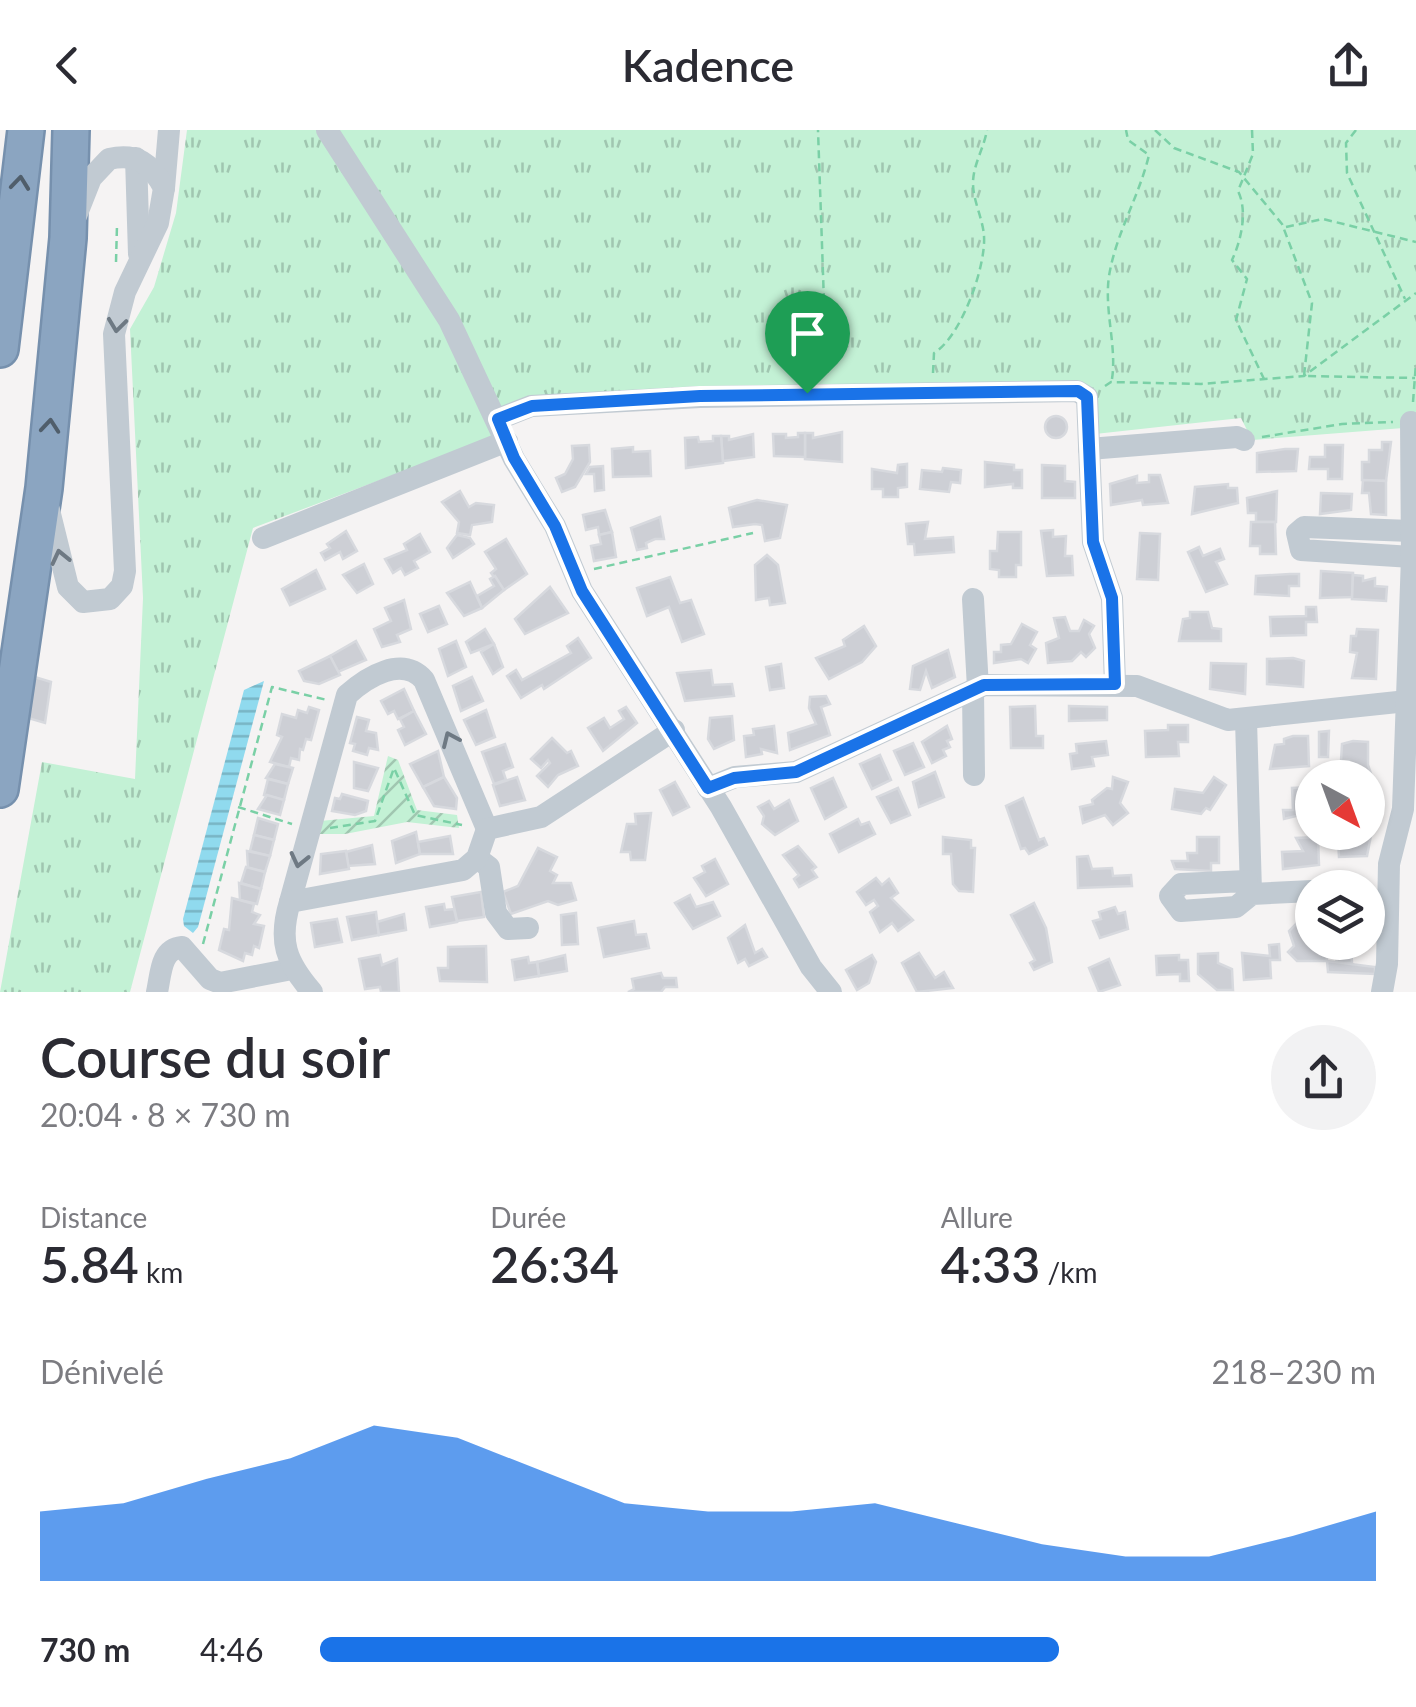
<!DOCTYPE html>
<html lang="fr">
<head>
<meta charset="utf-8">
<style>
	:root { --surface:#fff; --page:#f2f2f3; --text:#2b2b33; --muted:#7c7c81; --accent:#1a73e8 }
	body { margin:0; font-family:Lato,sans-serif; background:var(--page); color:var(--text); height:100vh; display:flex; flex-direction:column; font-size:38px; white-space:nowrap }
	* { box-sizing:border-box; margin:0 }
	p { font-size:32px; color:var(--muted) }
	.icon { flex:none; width:55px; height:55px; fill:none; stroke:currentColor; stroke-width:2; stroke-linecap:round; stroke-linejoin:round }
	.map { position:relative; height:862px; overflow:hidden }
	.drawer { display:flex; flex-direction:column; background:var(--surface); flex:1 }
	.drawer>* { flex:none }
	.needle { width:65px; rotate:139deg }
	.fabs { position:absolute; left:1295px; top:630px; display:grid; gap:20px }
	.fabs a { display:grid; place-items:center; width:90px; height:90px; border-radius:50%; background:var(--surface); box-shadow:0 2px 8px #0004; font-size:50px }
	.pin { position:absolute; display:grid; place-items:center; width:85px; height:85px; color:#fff; margin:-102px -42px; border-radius:50% 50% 50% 0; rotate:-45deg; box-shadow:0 0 10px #0007 }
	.pin .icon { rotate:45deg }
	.round { display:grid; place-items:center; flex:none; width:105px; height:105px; border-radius:52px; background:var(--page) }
	.overview { display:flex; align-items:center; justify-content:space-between; height:170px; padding:0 40px }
	h1 { font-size:55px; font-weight:600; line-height:75px }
	.metrics { display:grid; grid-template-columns:repeat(3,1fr); gap:15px; height:170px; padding:10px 40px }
	.metrics div { display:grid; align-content:center }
	.metrics b { font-size:50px; font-weight:600 }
	.metrics small { font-size:28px; font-weight:400 }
	.metrics p { font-size:28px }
	.chart { height:280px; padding:20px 40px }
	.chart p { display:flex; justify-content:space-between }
	.chart svg { width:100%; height:180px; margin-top:10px; fill:var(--accent); opacity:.7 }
	ul { padding:0 40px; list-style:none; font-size:32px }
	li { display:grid; grid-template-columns:160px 120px 1fr; align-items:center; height:75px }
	li i { height:25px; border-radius:12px; background:var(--accent) }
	header { display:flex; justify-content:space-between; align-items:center; height:130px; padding:0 40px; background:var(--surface); font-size:45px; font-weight:600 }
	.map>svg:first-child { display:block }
	.grass { fill:url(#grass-tufts) }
	.garden { fill:url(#garden-furrows) }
	.water { fill:url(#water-rules) }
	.building { fill:#cdcfd5; stroke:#d7d9de; stroke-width:2.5 }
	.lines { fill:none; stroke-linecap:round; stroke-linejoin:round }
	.highway-casing { stroke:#7690ad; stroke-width:40 }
	.path { stroke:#7ad0a6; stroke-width:2.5; stroke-dasharray:8 5; stroke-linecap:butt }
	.minor { stroke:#c1cad2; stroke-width:22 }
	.highway { stroke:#8ba5c1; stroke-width:35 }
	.oneway { stroke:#505e6b }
	.oneway2 { stroke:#6e7983 }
	.route-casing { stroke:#fff; stroke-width:20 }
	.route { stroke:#1a73e8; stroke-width:12 }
</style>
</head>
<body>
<header><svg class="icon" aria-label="back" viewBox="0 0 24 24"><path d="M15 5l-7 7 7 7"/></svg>Kadence<svg class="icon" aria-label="share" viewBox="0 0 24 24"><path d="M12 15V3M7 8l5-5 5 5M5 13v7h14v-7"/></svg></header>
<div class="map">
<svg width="1416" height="862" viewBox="0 0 1416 862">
	<defs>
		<pattern id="grass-tufts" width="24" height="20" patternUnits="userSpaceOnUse" patternTransform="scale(2.5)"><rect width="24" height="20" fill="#c3f1d5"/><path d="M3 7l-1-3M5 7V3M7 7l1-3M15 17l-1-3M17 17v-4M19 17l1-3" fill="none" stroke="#a0c6b0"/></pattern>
		<pattern id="garden-furrows" width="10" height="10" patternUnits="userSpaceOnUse" patternTransform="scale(2.5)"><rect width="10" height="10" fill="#c3f1d5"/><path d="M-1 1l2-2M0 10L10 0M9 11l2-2" fill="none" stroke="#a0c6b0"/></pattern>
		<pattern id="water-rules" width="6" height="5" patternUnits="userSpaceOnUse" patternTransform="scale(2.5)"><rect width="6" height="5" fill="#90daee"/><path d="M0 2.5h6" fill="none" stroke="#78b4c4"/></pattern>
	</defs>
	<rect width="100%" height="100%" fill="#f5f3f3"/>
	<polygon class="grass" points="187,0 1416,0 1416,297 1252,310 1241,288 1095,304 1091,257 522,273 494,307 253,398 130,862 0,862 42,632 135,649 143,468 130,199 154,157 176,83"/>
	<polygon class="garden" points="388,626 398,630 417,680 457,685 459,698 407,692 345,704 319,704 320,691 374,686"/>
	<polygon class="water" points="264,551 198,797 193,803 184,796 183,789 244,560"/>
	<g class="building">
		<circle cx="1056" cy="297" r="11"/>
		<polygon points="842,302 842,332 805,329 805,303 813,303 813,308"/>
		<polygon points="798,303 805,303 805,327 774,326 773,304 786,304 786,308 798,307"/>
		<polygon points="753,304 754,327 723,331 721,306 729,306 729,310"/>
		<polygon points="713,306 721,306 723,333 686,338 685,308 698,307 699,312 713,311"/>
		<polygon points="1382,312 1391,312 1386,351 1362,350 1362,332 1369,332 1369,320 1382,320"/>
		<polygon points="589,315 590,332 575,357 562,362 556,348 565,344 573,329 572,316"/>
		<polygon points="1325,315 1343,315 1342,349 1328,349 1328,339 1309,339 1310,327 1325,327"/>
		<polygon points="633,317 633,322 650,321 651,346 613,347 612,319"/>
		<polygon points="1285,319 1298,319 1296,341 1257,342 1257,323"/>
		<polygon points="985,332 1014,335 1014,340 1022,340 1022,358 1013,358 1013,354 985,357"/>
		<polygon points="907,334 907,357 898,358 898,367 883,367 883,359 872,359 872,339 897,343 898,335"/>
		<polygon points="1042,335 1065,336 1065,351 1075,352 1075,368 1042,368"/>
		<polygon points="603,336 604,360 595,361 594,344 586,344 590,337"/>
		<polygon points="943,338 961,340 960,353 951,352 949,362 920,359 922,340 942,342"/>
		<polygon points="1149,345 1160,345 1168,373 1143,375 1142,370 1111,375 1110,354 1137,346 1137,353 1149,352"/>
		<polygon points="1363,350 1386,351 1386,385 1371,384 1369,363 1362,363"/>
		<polygon points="1228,354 1228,358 1237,358 1238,373 1192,384 1195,357"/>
		<polygon points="460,361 469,377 476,373 494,375 492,392 472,395 470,405 457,403 459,392 442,372"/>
		<polygon points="1277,361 1276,392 1256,392 1256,383 1248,383 1247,368"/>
		<polygon points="1321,363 1352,364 1351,380 1320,384"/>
		<polygon points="757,370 787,375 780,408 765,411 762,395 755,394 733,397 729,378"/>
		<polygon points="605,380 612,402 599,405 598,397 586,400 583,385"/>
		<polygon points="660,387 664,409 655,409 646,413 647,418 637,420 631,398"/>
		<polygon points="928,392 925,409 953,407 954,422 915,425 914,414 908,414 906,394"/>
		<polygon points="1251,392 1275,392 1276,424 1260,424 1260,416 1250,416"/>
		<polygon points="1053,400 1053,407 1066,406 1065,426 1072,426 1073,445 1047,446 1041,401"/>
		<polygon points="346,401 357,421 343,429 340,422 325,430 321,423 330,418 327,414"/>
		<polygon points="612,402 616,427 594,431 591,416 601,414 599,405"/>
		<polygon points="998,402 1021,402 1021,435 1016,435 1016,447 999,447 999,440 990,439 990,421 997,421"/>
		<polygon points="1140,403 1160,404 1158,450 1137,449"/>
		<polygon points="420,404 430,422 414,431 418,438 405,445 401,438 393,443 385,429 407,420 404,414"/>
		<polygon points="457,405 470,408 474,414 453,428 447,418"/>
		<polygon points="506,409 527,444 504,460 491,443 496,439 485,422"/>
		<polygon points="1199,417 1203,426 1220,419 1224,429 1216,432 1227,454 1206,462 1188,422"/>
		<polygon points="767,425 778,435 785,473 770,475 769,468 756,470 755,435"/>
		<polygon points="364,434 373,454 357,463 343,445"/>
		<polygon points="316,440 325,459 290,475 282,459"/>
		<polygon points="1321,441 1353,443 1352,467 1320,468"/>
		<polygon points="1290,444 1299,444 1299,456 1289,456 1289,466 1255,464 1256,446"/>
		<polygon points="1353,445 1363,446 1363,451 1375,448 1375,456 1387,457 1386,471 1352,469"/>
		<polygon points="495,446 504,460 482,478 477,466 494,456 490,449"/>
		<polygon points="670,447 680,473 691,470 704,504 682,512 669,477 647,486 637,458"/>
		<polygon points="470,452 482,478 464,486 447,463"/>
		<polygon points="550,457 568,483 525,504 515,489"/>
		<polygon points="404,470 411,499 397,505 400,512 382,517 374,499 391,491 385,478"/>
		<polygon points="439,476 447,494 428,502 420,484"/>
		<polygon points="1306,477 1316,477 1317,492 1306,492 1306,505 1271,506 1270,487 1306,486"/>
		<polygon points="1190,482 1208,482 1212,498 1221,499 1221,511 1179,511 1183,489 1190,488"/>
		<polygon points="1065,487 1070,501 1079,501 1084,490 1094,496 1089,504 1095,518 1086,527 1081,522 1072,531 1048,533 1046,513 1059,508 1054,488"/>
		<polygon points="1022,494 1037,502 1030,515 1036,519 1028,533 1021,529 994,533 994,522 1001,522 1001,515 1011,514"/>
		<polygon points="864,496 876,516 862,532 829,549 816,528 845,516 843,510"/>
		<polygon points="485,499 494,514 471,523 466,512"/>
		<polygon points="1357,499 1378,500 1376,549 1352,548 1357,523 1350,522 1351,506 1356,506"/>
		<polygon points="578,508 591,528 544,559 542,555 521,568 507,546 516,540 522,550 571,523 567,516"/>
		<polygon points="356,511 366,530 338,542 330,526"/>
		<polygon points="456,511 466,537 448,546 439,519"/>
		<polygon points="494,514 503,537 493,544 481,522"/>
		<polygon points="948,520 955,547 932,558 926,541 920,560 910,559 913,536"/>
		<polygon points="330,526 340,545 319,554 304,551 299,541"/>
		<polygon points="1293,528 1304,531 1303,557 1267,554 1267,529"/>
		<polygon points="1211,533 1246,534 1245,564 1210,559"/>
		<polygon points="781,534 784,558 770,560 766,537"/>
		<polygon points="711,540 713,555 732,554 734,566 685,571 677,543"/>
		<polygon points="28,545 51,552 45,593 11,583"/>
		<polygon points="472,547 483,571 461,581 453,556"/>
		<polygon points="404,559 414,581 398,589 394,581 388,584 381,571"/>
		<polygon points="826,566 830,574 821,577 830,605 790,620 788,603 816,594 809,578 810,567"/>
		<polygon points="1035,576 1036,606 1043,606 1043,618 1011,618 1010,577"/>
		<polygon points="1069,576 1107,577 1107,590 1069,591"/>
		<polygon points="309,577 319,580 311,610 306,609 303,620 300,619 299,630 291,628 289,637 270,632 282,607 277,605 282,584 296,588 298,580 307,583"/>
		<polygon points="626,577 637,593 603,621 588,598 604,588 610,598 624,589 619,581"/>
		<polygon points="486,580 495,607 476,615 464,590"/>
		<polygon points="414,581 426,604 405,615 398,600 404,597 400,589"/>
		<polygon points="732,586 734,610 714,619 708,609 710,588"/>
		<polygon points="357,587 369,590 366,601 376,603 378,620 369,618 367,625 353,621 355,614 350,613"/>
		<polygon points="1168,595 1188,595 1188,612 1178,612 1179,626 1146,627 1145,601 1168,600"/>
		<polygon points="774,596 777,623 761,619 762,624 746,627 744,606 754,605 753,599"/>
		<polygon points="947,596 952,609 947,611 950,617 943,620 946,626 932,633 922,612"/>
		<polygon points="1329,601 1328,627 1319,627 1319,602"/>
		<polygon points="1293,606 1308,606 1309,636 1270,639 1275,615 1284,614 1284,609"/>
		<polygon points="552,608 567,623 571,621 578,636 558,645 548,657 537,646 550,633 548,630 541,638 531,629"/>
		<polygon points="1106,611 1108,625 1092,627 1094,636 1072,639 1070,624 1077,623 1076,614"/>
		<polygon points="1353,611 1368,612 1368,635 1376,658 1368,658 1368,648 1349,647 1349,631 1341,631 1342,614"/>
		<polygon points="913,613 924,637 905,645 894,621"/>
		<polygon points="505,614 513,637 503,641 506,650 494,654 482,622"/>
		<polygon points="438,621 444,647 423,657 410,634"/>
		<polygon points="880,625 891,650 872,659 860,634"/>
		<polygon points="354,632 378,638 368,661 354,658"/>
		<polygon points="275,634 293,638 288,654 266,648"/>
		<polygon points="935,642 944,667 919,677 913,652"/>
		<polygon points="444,647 457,668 456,679 434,676 423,657"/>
		<polygon points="517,647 525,670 500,676 493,655"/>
		<polygon points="1113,647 1128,652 1120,673 1128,683 1113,695 1105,685 1083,693 1080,677 1093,674 1092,670 1107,658 1112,659"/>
		<polygon points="1214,647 1226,655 1210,680 1206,678 1201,684 1172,679 1175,659 1203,663"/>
		<polygon points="833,648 846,677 825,689 811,658"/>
		<polygon points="268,649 288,654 284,670 264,665"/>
		<polygon points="675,652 689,677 673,685 660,660"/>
		<polygon points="1311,657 1312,688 1304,684 1284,689 1283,680 1293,680 1292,658"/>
		<polygon points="898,658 910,685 891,693 877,667"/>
		<polygon points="342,664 368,671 366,681 355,685 332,681 335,668 340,669"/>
		<polygon points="267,665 284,670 280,685 258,679"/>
		<polygon points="1023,668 1039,710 1044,708 1047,715 1029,724 1025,718 1021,719 1006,676"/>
		<polygon points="789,670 798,691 775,705 762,694 764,686 758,677 769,671 774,679"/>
		<polygon points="651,683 645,730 631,730 630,722 621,722 627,694 636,694 635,684"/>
		<polygon points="258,688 278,694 274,710 254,705"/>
		<polygon points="858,689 861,695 869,692 875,704 839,722 830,704"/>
		<polygon points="1368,689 1374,690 1367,726 1339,727 1338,710 1358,709 1359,702 1368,702"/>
		<polygon points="416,702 420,724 396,733 392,711"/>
		<polygon points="254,705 274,710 270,726 250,721"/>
		<polygon points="450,706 453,724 420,724 418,712"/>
		<polygon points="943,707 971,710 971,718 975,718 973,762 959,761 953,754 951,724 943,724"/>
		<polygon points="1197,707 1219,707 1219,733 1211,733 1211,741 1175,739 1172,731 1188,731 1187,723 1197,723"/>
		<polygon points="1318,707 1319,735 1283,739 1282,722 1303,721 1296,708"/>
		<polygon points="372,715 375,734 348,736 346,722"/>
		<polygon points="798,716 816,737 812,740 817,747 799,757 794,749 799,745 783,725"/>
		<polygon points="538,718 557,727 550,741 557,745 553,753 571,753 576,770 558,775 548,771 511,784 503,762 518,756"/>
		<polygon points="247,721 270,726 265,742 248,738"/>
		<polygon points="346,721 349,739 320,744 321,724"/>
		<polygon points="1088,726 1092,739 1112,738 1113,746 1131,745 1132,756 1078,758 1077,727"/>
		<polygon points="715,729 728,754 706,766 694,748 705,742 702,736"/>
		<polygon points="246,737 265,742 261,759 241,753"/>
		<polygon points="876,748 882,755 889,749 898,763 891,768 913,790 898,801 892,793 880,802 870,782 878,776 874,770 866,775 857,762"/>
		<polygon points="239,753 261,759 257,774 240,770"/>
		<polygon points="481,762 484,787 457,791 452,767"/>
		<polygon points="690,765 696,777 713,772 720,786 693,799 675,773"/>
		<polygon points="232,768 254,774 252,782 260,785 254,794 264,796 259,818 254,816 252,825 245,823 243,831 219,820 224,799 229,800"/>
		<polygon points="1034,773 1046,798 1052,832 1034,840 1030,833 1035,830 1011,785"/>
		<polygon points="444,774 445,780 454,779 457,792 430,797 426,777"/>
		<polygon points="1115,777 1118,784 1125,782 1128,799 1100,808 1093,791 1101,789 1099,782"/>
		<polygon points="376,782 379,805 352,810 347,787"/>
		<polygon points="576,783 578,814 562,815 561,785"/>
		<polygon points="404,784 406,800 379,805 377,792"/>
		<polygon points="337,789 342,812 315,817 311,793"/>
		<polygon points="634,791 636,805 646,804 649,818 604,827 598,798"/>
		<polygon points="1297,793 1312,812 1326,812 1327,831 1297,831 1288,822 1294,816 1289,801"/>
		<polygon points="745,795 755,823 762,819 767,827 749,836 745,829 738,833 728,808"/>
		<polygon points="1333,812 1362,812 1362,816 1351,816 1352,833 1337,833"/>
		<polygon points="1279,814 1280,830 1270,830 1271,848 1244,850 1242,823 1270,826 1269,815"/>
		<polygon points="486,816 487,852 440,851 438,838 448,838 448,817"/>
		<polygon points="919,823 935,848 944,842 953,858 917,862 902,833"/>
		<polygon points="1218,823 1218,833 1232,839 1233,860 1217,860 1198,844 1198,824"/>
		<polygon points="380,825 382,835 397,829 399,862 381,862 380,857 365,859 359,829"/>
		<polygon points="565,825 567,841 539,846 537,832"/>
		<polygon points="872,825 876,832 869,853 857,860 846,840"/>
		<polygon points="1179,825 1179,830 1188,830 1189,851 1180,851 1180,844 1157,845 1156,826"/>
		<polygon points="528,827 529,833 537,832 539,846 515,850 512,830"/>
		<polygon points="1109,829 1120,855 1099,862 1089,838"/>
		<polygon points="1327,831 1375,837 1375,844 1328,842"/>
		<polygon points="661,843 663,848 676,848 677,857 665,857 661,862 628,862 634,859 632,849"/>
	</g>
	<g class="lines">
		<g class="highway-casing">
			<g id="highway">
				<polyline points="0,219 26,0"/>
				<polyline points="0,659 44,358 68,108 71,0"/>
			</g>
		</g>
		<g class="path">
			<polyline points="1155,0 1174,18 1239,42 1282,94 1312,173 1304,246 1415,248"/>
			<path d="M1252 0 1253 24 1238 61C1248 81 1241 111 1232 130L1247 149 1236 190 1264 249"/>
			<polyline points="1356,0 1346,13 1347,43 1405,169"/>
			<polyline points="1286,97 1323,89 1416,112"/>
			<polyline points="116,132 117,95"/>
			<path d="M933 243 934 223C961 207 986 137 984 106 983 89 973 71 973 53 973 35 984 18 987 0"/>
			<polyline points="811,247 825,201 818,0"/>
			<path d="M1112 249C1117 216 1104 181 1109 146 1116 103 1139 67 1149 25L1128 10 1126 0"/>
			<polyline points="1105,256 1111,252 1201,254 1304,246 1416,163"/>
			<polyline points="1413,272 1416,233"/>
			<polyline points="1262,307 1342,294 1393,292"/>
			<polyline points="594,439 753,403"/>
			<polyline points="238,677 292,694"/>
			<polyline points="330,698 375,691 394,638 415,685 462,695"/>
			<polyline points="203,814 272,557 327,570"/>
		</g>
		<g class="minor">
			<polyline points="327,0 449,190 514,329 555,396 582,461 721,677 811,837 831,862"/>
			<polyline points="136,28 139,124"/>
			<polyline points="164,58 169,0"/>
			<polyline points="498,289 531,276 700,267 1077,261 1087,267 1093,412 1112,468 1115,554"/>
			<polyline points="1089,319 1237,307 1244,310"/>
			<path d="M49 380 68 457 83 472 110 469 122 456 125 441 114 204 125 162 158 93 164 58C151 33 137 23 109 29L91 48 76 86"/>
			<polyline points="1411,401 1304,397 1297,403 1301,420 1412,427"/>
			<polyline points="263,408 507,311"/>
			<polyline points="973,469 978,558"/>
			<polyline points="973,560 974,645"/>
			<polyline points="1246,590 1251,761"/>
			<polyline points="708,658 735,647 796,642 984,555 1137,556 1228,590 1407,571"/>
			<polyline points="477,728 489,737 496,783 508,799 528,798"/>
			<polyline points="1247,751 1181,754 1170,766 1181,781 1236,777 1252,764 1312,761"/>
			<path d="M290 772 347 565C367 547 402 525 424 550L487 699"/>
			<path d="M157 862C161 845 160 819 182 817L210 849 220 853 292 839"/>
			<path d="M312 862C286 832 278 811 290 772L463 740 477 728 487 699 541 687 674 600"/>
			<polyline points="1382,862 1387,834 1389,734 1403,679 1412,427 1411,292"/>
		</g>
		<use href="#highway" class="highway"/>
	</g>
	<defs><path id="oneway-chevron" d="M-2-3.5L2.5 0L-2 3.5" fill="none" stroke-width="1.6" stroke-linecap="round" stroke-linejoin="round" transform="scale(2.5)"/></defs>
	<g class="oneway">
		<use href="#oneway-chevron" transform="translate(20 53) rotate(-84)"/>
		<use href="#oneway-chevron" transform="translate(50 296) rotate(-85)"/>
	</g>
	<g class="oneway2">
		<use href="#oneway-chevron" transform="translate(117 195) rotate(97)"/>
		<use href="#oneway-chevron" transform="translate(60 427) rotate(-103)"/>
		<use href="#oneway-chevron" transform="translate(450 609) rotate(-114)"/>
		<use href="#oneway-chevron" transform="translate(299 730) rotate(103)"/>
	</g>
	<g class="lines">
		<g class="route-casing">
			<polygon id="route" points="1078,261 1087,267 1093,412 1112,468 1115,554 984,555 796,642 734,648 708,658 582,461 555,396 514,328 498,289 532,276 700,266"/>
		</g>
		<use href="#route" class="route"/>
	</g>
</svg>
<div class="fabs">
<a><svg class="needle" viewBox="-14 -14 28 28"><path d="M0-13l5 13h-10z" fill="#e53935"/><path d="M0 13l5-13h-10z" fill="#7c7c81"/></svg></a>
<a><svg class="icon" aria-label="layers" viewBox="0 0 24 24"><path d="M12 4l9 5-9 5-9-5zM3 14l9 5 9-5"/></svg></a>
</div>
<div class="pin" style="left:807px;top:263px;background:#1e9e55"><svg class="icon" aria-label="arrive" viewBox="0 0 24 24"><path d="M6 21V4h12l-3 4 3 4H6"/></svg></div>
</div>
<section class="drawer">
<div class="overview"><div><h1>Course du soir</h1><p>20:04 · 8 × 730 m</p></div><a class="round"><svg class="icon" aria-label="share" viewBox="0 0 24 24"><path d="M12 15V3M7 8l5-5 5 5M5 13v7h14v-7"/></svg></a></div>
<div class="metrics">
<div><p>Distance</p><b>5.84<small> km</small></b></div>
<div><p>Durée</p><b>26:34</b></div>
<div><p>Allure</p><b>4:33<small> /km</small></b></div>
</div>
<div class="chart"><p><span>Dénivelé</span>218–230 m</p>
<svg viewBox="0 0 160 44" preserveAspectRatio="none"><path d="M0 44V27L10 25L20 19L30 14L40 6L50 9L60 17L70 25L80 27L90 27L100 25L110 30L120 35L130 38L140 38L150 33L160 27V44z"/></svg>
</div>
<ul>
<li><b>730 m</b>4:46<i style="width:70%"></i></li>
</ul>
</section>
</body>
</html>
